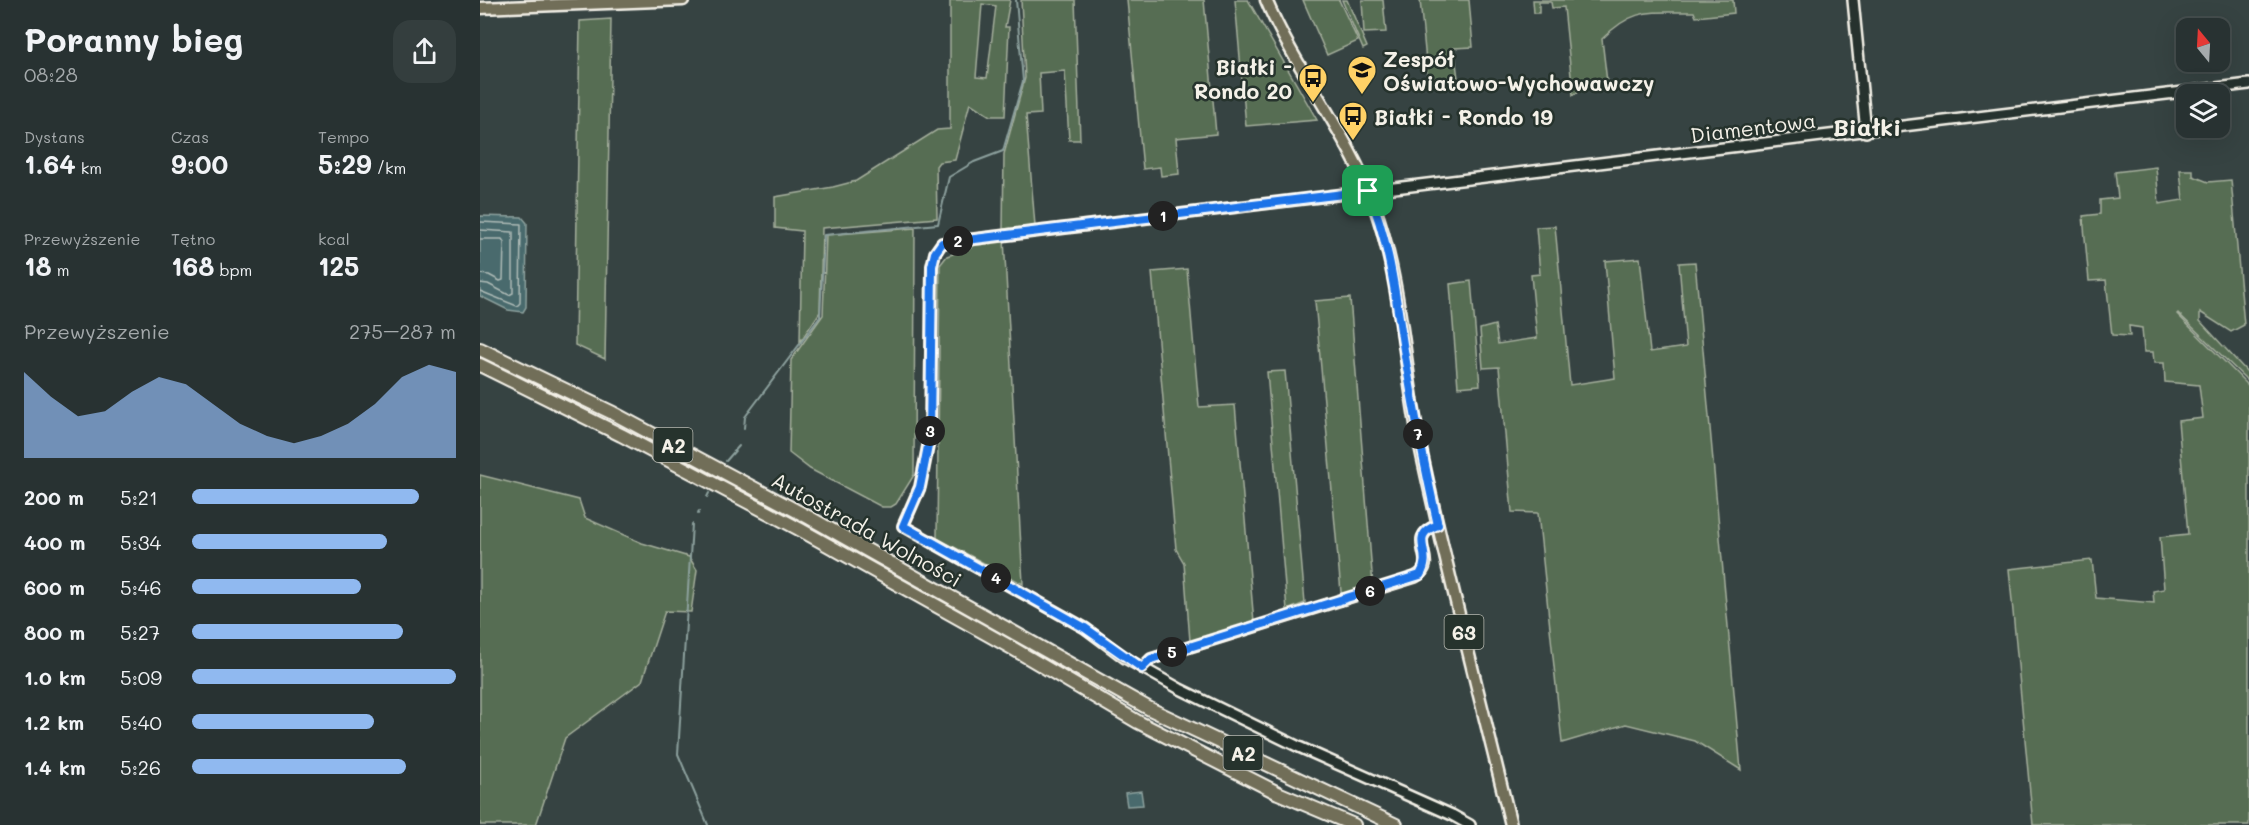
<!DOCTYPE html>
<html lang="pl">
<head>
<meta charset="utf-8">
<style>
	:root { --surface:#283232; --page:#343e3e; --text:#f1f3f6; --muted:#a5aaac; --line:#444d4d; --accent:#90b9f0 }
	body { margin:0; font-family:Mali,sans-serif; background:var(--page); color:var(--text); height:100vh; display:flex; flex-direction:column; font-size:22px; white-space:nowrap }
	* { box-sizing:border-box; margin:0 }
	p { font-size:20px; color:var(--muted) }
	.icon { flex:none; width:33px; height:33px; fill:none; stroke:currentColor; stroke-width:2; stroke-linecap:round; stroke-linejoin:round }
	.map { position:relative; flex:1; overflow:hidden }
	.details { display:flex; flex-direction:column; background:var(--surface); width:480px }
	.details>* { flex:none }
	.needle { width:39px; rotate:342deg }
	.tools { position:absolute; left:1696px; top:18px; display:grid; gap:12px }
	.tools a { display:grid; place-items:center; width:54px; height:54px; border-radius:12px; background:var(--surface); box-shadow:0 6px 24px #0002,0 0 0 2px var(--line); font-size:30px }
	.pin { position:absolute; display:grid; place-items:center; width:51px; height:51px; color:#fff; margin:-26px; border-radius:12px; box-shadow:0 3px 9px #0006 }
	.km { position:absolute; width:30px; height:30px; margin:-15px; border-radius:50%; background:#222; color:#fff; font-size:16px; line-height:30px; text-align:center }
	.round { display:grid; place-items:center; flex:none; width:63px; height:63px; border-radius:18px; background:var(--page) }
	.overview { display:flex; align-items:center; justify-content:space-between; height:102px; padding:0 24px }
	h1 { font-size:33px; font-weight:800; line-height:45px }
	.metrics { display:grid; grid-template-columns:repeat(3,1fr); gap:9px; height:102px; padding:6px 24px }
	.metrics div { display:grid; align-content:center }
	.metrics b { font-size:26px; font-weight:800 }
	.metrics small { font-size:16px; font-weight:400 }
	.metrics p { font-size:16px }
	.chart { height:168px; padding:12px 24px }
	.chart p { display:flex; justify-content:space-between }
	.chart svg { width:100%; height:108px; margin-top:6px; fill:var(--accent); opacity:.7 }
	ul { padding:0 24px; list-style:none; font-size:20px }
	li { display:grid; grid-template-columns:96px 72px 1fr; align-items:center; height:45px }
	li i { height:15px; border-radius:8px; background:var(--accent) }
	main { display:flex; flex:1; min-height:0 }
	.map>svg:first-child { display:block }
	.green { fill:#566d52; stroke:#a5af9d; stroke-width:1.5; fill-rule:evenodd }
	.water { fill:#486b6d; stroke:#8da19e; stroke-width:1.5 }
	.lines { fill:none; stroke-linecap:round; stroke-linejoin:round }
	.shore { stroke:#afbbb7; stroke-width:1.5 }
	.stream { stroke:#8da19e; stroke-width:2 }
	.minor-casing { stroke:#f4f1e8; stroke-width:14 }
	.major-casing { stroke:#f4f1e8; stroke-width:15 }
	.highway-casing { stroke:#f4f1e8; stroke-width:16 }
	.minor { stroke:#26332d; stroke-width:9 }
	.major { stroke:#716e59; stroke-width:10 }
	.highway { stroke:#716e59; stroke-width:12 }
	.route-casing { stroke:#fff; stroke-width:12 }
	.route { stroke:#1a73e8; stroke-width:8 }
	.labels { text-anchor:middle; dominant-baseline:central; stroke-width:5; stroke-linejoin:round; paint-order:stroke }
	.shield { fill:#26332d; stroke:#b6b8b0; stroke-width:1.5 }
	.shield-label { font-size:20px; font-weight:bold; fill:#f4f1e8 }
	.poi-label { font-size:21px; font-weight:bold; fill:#f4f1e8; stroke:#26332d; text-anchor:start }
	.street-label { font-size:21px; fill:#f4f1e8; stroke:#26332d }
	.quarter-label { font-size:24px; font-weight:bold; fill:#f4f1e8; stroke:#26332d }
</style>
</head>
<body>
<main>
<section class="details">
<div class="overview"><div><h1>Poranny bieg</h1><p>08:28</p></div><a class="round"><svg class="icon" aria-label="share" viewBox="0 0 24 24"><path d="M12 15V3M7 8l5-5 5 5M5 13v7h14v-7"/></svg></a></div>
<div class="metrics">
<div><p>Dystans</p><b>1.64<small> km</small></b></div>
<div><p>Czas</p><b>9:00</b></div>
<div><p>Tempo</p><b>5:29<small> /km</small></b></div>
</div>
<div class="metrics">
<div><p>Przewyższenie</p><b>18<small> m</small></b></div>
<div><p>Tętno</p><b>168<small> bpm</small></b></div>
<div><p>kcal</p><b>125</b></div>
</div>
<div class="chart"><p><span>Przewyższenie</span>275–287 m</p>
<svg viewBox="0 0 160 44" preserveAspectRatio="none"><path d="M0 44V9L10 19L20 27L30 25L40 17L50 11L60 14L70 22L80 30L90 35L100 38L110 35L120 30L130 22L140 11L150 6L160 9V44z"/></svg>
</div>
<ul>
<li><b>200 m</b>5:21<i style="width:86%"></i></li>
<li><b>400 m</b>5:34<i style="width:74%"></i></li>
<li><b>600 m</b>5:46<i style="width:64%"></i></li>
<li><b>800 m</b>5:27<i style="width:80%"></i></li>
<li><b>1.0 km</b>5:09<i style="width:100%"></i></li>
<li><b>1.2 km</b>5:40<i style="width:69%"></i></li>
<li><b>1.4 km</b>5:26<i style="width:81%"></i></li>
</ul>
</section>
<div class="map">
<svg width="1769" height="825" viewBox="0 0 1769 825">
	<rect width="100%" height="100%" fill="#364342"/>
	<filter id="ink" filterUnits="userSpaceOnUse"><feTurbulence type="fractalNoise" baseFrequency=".0167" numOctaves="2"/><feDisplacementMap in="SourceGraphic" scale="12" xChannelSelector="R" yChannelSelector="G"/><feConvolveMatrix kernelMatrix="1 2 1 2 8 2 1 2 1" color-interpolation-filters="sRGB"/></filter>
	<g filter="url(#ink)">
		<g class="green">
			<path d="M470 0H530L525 27H529L525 116H510L490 103 475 160 459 162 456 166 457 218 342 228 340 312 320 342 322 231 295 228V197L353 187 376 181 457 130 470 129ZM502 4 516 6 507 78 496 77Z"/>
			<polygon points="541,0 595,0 600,140 589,140 585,71 559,73 561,114 546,115 555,226 523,229 524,154 545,78"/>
			<polygon points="647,0 724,0 736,134 696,138 699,174 681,176 680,167 663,169"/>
			<polygon points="755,0 768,0 837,120 766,126"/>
			<polygon points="823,0 859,0 878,41 847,55"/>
			<polygon points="862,0 867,0 887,47 883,49"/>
			<polygon points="882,0 903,0 906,32 884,33"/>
			<polygon points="940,0 989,0 993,47 974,48 978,78 948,81"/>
			<path d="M1053 0H1253L1254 13 1216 17 1214 12C1171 13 1155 6 1122 39L1127 82 1109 85 1093 95 1084 7 1072 8 1071 2H1059V13H1054Z"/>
			<polygon points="131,19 125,359 95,345 100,21"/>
			<polygon points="1676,167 1679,204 1703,200 1700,170 1713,170 1713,176 1728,182 1751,180 1764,325 1751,332 1720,312 1720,321 1769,374 1769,382 1698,313 1697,314 1769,386 1769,825 1553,825 1529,569 1612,560 1616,598 1674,603 1673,591 1684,589 1680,537 1708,534 1698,421 1723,418 1719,385 1685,382 1684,363 1674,363 1673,352 1664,352 1662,328 1649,326 1650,336 1632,335 1626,280 1609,281 1603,216 1620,214 1620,200 1638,198 1635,172"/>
			<polygon points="1075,226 1090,385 1135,378 1125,261 1160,258 1170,352 1206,347 1199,263 1215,262 1261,770 1215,741 1146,724 1082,743 1058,513 1032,512 1019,367 1003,368 1000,329 1015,325 1018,344 1057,338 1051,275 1060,274 1056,227"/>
			<polygon points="435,228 434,475 416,504 411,507 402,507 330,469 309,453 311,360 343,315 346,235"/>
			<polygon points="524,239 543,584 457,538 460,265 467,256 491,248 491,243"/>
			<polygon points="707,269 719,407 755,405 774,623 712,644 710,641 704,563 696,549 672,272"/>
			<polygon points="991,281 1000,385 978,387 970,284"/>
			<polygon points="870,298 893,586 865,595 861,592 835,301"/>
			<polygon points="805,371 825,603 807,610 787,372"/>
			<polygon points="0,475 99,500 105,518 162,543 209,557 217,570 211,612 185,611 162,681 85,738 56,825 0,825"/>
		</g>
		<g class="water">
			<polygon points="0,216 42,217 47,223 46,307 43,312 28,310 0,296"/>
			<polygon points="661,791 663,805 647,806 645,793"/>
		</g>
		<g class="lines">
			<g class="shore">
				<polyline points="0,222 41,224 40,303 37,306 0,291"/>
				<polyline points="0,230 33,232 33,293 29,295 8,284 0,283"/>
				<polyline points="0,239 22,239 24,242 23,280 20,281 9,275 0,274"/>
			</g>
			<g class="stream">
				<polyline points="264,428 265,417 340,317 344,235 458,224 469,177 494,162 523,151 543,81 536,0"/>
				<polyline points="246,461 259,446"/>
				<polyline points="227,497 229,493"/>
				<polyline points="218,514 219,511"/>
				<polyline points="212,524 198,754 228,825"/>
			</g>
			<g class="minor-casing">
				<g id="minor">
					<polyline points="1373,0 1386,132"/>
					<path d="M662 668 671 659 935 577C963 562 921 538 958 525"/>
					<polyline points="990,825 972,815 819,747 700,689 645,658 605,628 423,526 440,487 450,436 452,266 455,253 462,243 1769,84"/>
				</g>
			</g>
			<g class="major-casing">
				<g id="major">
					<path d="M786 0C816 71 868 133 894 205 921 280 924 363 939 441 966 569 1000 697 1031 825"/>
					<polyline points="0,8 203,0"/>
				</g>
			</g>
			<g class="highway-casing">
				<g id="highway">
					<polyline points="0,349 133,413 330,518 670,709 916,825"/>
					<polyline points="0,365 141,435 319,529 532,648 658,722 798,793 874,825"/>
				</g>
			</g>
			<use href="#minor" class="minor"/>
			<use href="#major" class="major"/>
			<use href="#highway" class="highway"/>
		</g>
	</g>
	<g class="lines" filter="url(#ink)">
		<g class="route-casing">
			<path id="route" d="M888 191C909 240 915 292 923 344 933 405 944 465 958 525 926 536 955 552 940 575L671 659 662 668 605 628 423 526 440 487 450 436 452 266 455 253 462 243Z"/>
		</g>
		<use href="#route" class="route"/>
	</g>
	<defs>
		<g id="school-pin" transform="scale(1.5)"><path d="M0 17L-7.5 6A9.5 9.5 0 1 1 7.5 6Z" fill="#ffd166" stroke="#26332d"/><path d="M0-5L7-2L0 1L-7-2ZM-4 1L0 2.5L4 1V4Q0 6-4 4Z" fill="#111"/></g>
		<g id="bus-pin" transform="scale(1.5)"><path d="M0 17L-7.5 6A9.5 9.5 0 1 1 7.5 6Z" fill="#ffd166" stroke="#26332d"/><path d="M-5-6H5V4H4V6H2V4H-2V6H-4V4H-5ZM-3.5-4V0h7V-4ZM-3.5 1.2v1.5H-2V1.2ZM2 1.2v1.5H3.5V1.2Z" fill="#111"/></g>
	</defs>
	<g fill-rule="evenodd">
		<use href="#school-pin" x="882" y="70"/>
		<use href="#bus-pin" x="833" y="78"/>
		<use href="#bus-pin" x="873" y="116"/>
	</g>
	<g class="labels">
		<g class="shield">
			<rect x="173.5" y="428" width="39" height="34" rx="4.5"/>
			<rect x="964.5" y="615" width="39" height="34" rx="4.5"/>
			<rect x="743.5" y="736" width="39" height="34" rx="4.5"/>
		</g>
		<g class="shield-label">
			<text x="193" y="445">A2</text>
			<text x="984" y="632">63</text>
			<text x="763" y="753">A2</text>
		</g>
		<g class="poi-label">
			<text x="903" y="58">Zespół<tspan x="903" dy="24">Oświatowo-Wychowawczy</tspan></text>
			<text x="812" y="66" text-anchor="end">Białki -<tspan x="812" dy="24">Rondo 20</tspan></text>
			<text x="894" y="116">Białki - Rondo 19</text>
		</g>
		<g class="street-label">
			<text transform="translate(1273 127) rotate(-7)">Diamentowa</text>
			<text transform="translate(387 529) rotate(29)">Autostrada Wolności</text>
		</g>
		<g class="quarter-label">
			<text x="1387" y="126">Białki</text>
		</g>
	</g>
</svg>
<div class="tools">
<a><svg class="needle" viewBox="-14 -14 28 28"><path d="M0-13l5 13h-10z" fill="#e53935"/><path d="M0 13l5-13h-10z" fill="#a5aaac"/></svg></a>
<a><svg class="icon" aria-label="layers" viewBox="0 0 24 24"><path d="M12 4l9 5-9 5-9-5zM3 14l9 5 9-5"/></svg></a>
</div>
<div class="pin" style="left:888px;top:191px;background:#1e9e55"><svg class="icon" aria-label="arrive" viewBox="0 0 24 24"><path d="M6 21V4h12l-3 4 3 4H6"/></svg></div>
<b class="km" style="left:683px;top:216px">1</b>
<b class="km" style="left:478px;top:241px">2</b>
<b class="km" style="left:450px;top:431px">3</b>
<b class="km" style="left:516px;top:578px">4</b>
<b class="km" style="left:692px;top:652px">5</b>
<b class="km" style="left:890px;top:591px">6</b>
<b class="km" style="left:938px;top:434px">7</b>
</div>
</main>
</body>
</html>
